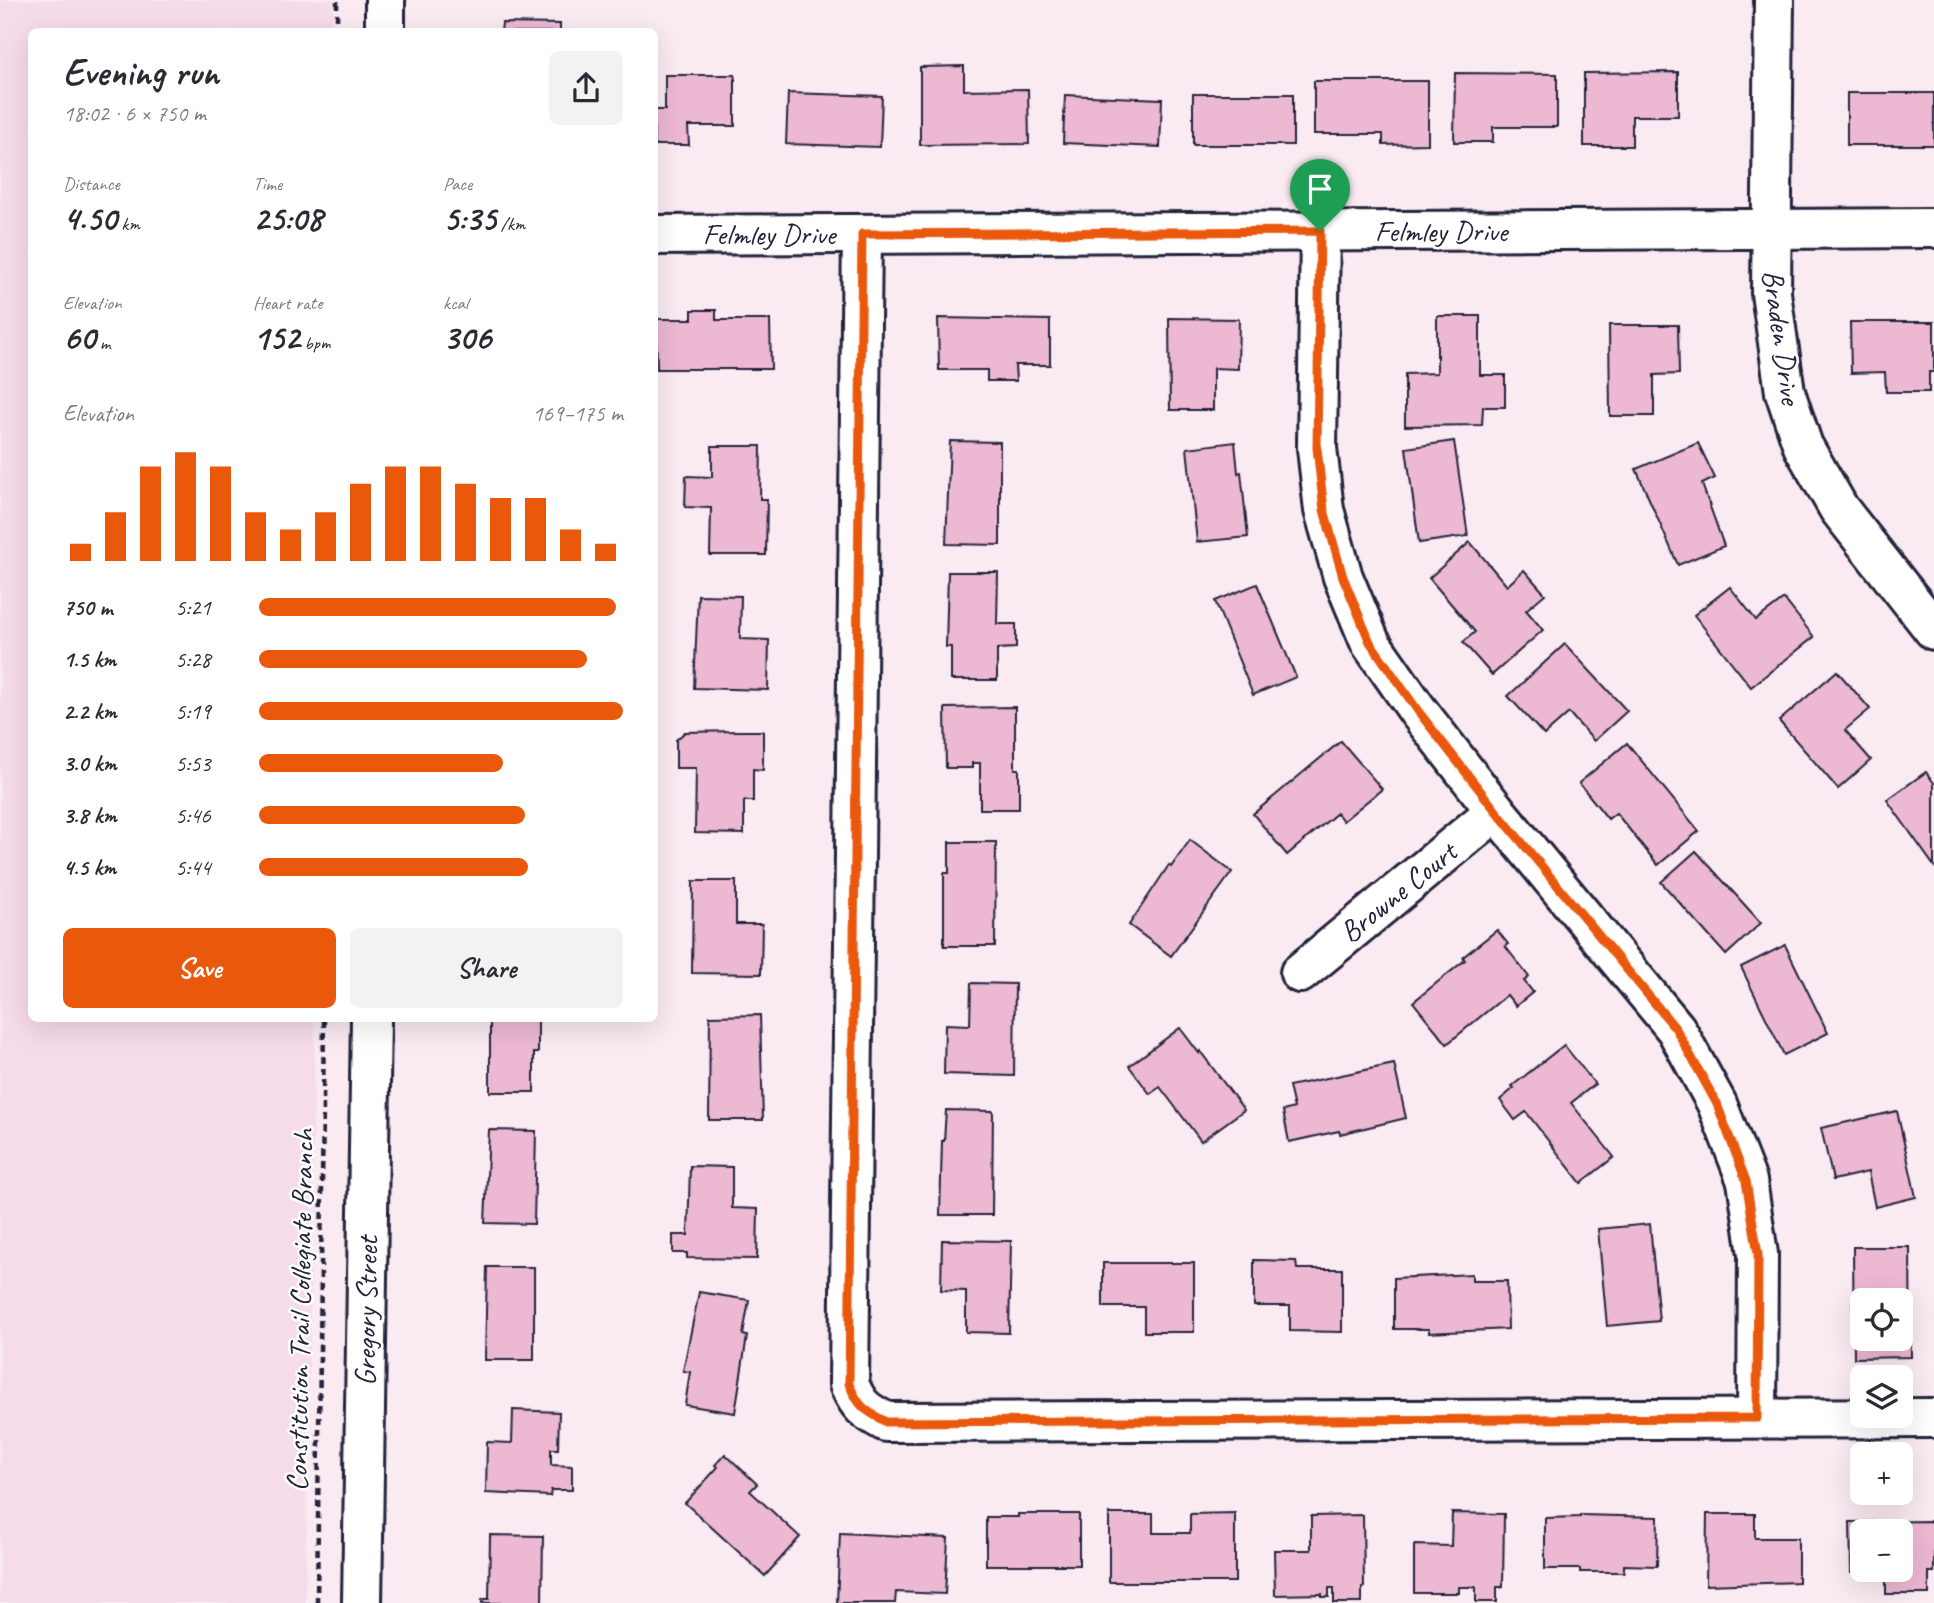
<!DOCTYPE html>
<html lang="en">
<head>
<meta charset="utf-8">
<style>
	:root { --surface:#fff; --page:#f2f2f3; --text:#2b2b33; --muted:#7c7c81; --accent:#ea580c }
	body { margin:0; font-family:Caveat,sans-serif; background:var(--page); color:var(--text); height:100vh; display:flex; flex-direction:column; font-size:26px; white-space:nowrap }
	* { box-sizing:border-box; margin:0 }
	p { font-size:23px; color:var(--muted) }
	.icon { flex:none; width:38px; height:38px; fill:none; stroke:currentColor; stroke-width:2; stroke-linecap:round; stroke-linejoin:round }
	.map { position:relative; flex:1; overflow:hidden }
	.details { position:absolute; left:28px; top:28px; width:630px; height:994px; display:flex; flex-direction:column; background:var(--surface); border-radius:10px; box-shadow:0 7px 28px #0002 }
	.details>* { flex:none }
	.controls { position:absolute; left:1850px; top:1288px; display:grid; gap:14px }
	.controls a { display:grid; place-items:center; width:63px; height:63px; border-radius:10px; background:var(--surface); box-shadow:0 7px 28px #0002; font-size:35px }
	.pin { position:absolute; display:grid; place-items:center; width:60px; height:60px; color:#fff; margin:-72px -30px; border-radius:50% 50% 50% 0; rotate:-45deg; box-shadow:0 0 7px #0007 }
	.pin .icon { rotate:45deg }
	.round { display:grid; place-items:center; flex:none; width:74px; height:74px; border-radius:10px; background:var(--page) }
	.head { display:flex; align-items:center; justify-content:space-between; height:119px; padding:0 35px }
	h1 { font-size:38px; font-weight:700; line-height:52px }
	.figures { display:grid; grid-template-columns:repeat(3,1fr); gap:10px; height:119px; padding:7px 35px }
	.figures div { display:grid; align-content:center }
	.figures b { font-size:35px; font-weight:700 }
	.figures small { font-size:19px; font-weight:400 }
	.figures p { font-size:19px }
	.chart { height:196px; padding:14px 35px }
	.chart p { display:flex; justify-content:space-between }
	.chart svg { width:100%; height:126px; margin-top:7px; stroke:var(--accent); stroke-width:6 }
	.primary-button { display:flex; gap:14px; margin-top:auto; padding:14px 35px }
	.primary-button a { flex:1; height:80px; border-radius:10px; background:var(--accent); color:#fff; font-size:28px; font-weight:700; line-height:80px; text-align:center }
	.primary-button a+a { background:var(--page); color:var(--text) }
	ul { padding:0 35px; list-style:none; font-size:23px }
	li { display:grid; grid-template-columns:112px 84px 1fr; align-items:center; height:52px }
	li i { height:18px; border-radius:9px; background:var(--accent) }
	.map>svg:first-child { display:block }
	.built { fill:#f6dbe8 }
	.building { fill:#edb8d2; stroke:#22223b; stroke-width:2; fill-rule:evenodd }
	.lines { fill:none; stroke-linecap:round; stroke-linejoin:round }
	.minor-casing { stroke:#22223b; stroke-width:44 }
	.tertiary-casing { stroke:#22223b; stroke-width:44 }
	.path { stroke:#22223b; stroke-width:4.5; stroke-dasharray:7 5; stroke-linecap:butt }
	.minor { stroke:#fff; stroke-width:38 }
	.tertiary { stroke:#fff; stroke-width:38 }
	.route-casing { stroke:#fff; stroke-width:14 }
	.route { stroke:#ea580c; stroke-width:9 }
	.labels { text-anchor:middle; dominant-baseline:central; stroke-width:5; stroke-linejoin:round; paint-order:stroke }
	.street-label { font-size:30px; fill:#22223b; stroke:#fff }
</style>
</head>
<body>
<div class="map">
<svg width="1934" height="1603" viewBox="0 0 1934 1603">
	<rect width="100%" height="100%" fill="#faeaf2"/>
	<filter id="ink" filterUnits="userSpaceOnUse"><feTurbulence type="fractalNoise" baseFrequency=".0143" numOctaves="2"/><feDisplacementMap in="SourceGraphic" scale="14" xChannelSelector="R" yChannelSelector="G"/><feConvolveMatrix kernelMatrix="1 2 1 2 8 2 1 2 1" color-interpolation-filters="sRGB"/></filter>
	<g filter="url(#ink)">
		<polygon class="built" points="0,0 333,0 332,31 32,32 32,1018 315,1019 305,1603 0,1603"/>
		<g class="building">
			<polygon points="502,23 560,24 560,32 501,32"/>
			<polygon points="964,66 964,90 1028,89 1029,144 920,145 920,67"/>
			<polygon points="1678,72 1678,116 1632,116 1632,146 1584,146 1584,73"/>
			<polygon points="1455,73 1557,74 1557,127 1493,127 1493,142 1454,142"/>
			<polygon points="665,75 735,75 735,126 688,126 689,145 654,145 654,110 665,110"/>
			<polygon points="1314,81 1428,81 1428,144 1383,145 1383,134 1314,134"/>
			<polygon points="788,93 882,96 880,147 786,144"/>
			<rect x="1847" y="93" width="87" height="52"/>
			<rect x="1193" y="94" width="100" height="51"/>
			<polygon points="1065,95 1162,99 1160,147 1063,143"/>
			<polygon points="692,310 716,310 716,320 770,320 771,369 657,369 656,319 692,319"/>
			<polygon points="1437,316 1480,316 1480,375 1505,375 1505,407 1483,407 1482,425 1405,426 1405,374 1437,373"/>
			<polygon points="938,318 1050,320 1050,365 1015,365 1016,381 987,381 987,370 939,370"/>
			<polygon points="1169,318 1239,319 1238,369 1213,368 1213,410 1170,410"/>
			<polygon points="1850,322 1934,322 1934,372 1929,372 1929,392 1886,392 1885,372 1851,373"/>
			<polygon points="1609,325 1678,325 1679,374 1654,375 1654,416 1610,416"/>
			<polygon points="950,441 1000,442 1000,545 946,544"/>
			<polygon points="1454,441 1468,536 1419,543 1406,448"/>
			<polygon points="1235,442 1238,473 1241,472 1248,537 1197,542 1187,448"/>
			<polygon points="1698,443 1715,478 1702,484 1724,546 1678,565 1636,469"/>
			<polygon points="712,446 761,446 760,499 767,499 766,555 710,555 711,508 685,507 686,476 712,477"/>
			<polygon points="1470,542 1507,586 1524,570 1545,594 1526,610 1543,630 1492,675 1463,642 1475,632 1429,578"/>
			<polygon points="948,572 998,572 997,624 1016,624 1016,648 997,649 997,680 951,680 951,647 946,647"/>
			<polygon points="1257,584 1296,677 1253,695 1215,601"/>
			<polygon points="1730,587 1756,620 1784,599 1814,637 1751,687 1694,615"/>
			<polygon points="698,595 741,596 740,639 769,640 768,690 694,688"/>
			<polygon points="1565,644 1627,711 1594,741 1569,713 1544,735 1508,696"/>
			<polygon points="1837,671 1870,709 1845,730 1871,760 1838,789 1779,721"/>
			<polygon points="1015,707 1015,769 1019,769 1019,809 980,809 980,763 972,763 972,768 946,768 945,708"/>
			<polygon points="739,731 763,731 763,770 753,769 753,801 744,801 744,834 695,833 696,768 676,768 676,740 685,732"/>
			<polygon points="1341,741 1382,789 1343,821 1337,813 1287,855 1253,814"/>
			<polygon points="1627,743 1699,831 1658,865 1616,813 1608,819 1579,783"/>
			<polygon points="1926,772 1934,783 1934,866 1887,800"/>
			<polygon points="1190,840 1232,872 1171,956 1129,925 1169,865 1171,867"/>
			<polygon points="949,842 996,842 995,946 944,946 944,873 949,873"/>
			<polygon points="1696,851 1761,923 1726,955 1661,882"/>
			<polygon points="693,881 736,881 736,924 762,924 761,974 692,973"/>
			<polygon points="1497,930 1508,944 1505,946 1529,977 1524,981 1533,992 1516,1006 1507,995 1447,1044 1413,1002 1465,960 1463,957"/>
			<polygon points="1785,945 1828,1033 1784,1055 1741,967"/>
			<polygon points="971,983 1015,984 1014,1076 944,1074 945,1024 970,1025"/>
			<polygon points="760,1015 763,1120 709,1120 710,1016"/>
			<polygon points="490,1018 538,1018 538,1053 534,1053 534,1092 490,1092"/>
			<polygon points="1180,1028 1199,1053 1200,1051 1244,1110 1201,1141 1160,1087 1150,1094 1129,1066"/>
			<polygon points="1564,1045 1595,1084 1571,1103 1614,1157 1581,1183 1526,1112 1515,1120 1500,1100 1514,1088 1512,1086"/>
			<polygon points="1394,1064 1406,1118 1340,1134 1339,1131 1289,1142 1283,1111 1294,1108 1289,1086"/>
			<polygon points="946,1110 993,1111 992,1215 940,1215 942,1141 944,1141"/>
			<polygon points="1897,1111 1916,1197 1875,1207 1868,1172 1833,1180 1821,1128"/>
			<polygon points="489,1130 536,1131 534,1224 485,1223"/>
			<polygon points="690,1166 732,1167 732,1208 758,1209 757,1259 687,1258 687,1253 673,1253 673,1235 688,1235"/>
			<polygon points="1650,1224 1659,1321 1607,1326 1598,1229"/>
			<polygon points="942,1240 1011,1241 1009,1333 966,1332 966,1291 941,1290"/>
			<path d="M1853 1247H1910L1911 1357 1854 1358ZM1862 1300H1900V1339H1862Z"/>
			<polygon points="1254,1260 1296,1261 1297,1269 1342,1269 1342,1332 1290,1331 1290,1306 1254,1306"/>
			<polygon points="1103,1263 1194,1263 1194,1332 1144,1332 1144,1307 1103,1307"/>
			<polygon points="487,1267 534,1267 534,1360 485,1360"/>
			<polygon points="1472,1274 1472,1281 1507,1281 1508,1329 1429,1333 1429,1329 1394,1329 1394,1278"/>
			<polygon points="699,1292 749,1300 743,1335 747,1336 735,1413 685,1405 690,1372 683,1371"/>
			<polygon points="513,1410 559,1412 558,1449 551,1449 551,1465 572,1466 572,1490 551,1490 550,1496 486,1493 487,1442 512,1443"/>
			<polygon points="725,1454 757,1484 750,1491 800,1537 765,1576 685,1503 718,1467 715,1465"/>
			<polygon points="1235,1513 1235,1582 1109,1582 1109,1514 1153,1514 1153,1533 1190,1533 1190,1514"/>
			<polygon points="1452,1513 1504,1514 1503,1587 1497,1587 1497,1602 1476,1602 1476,1587 1459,1587 1459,1593 1414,1593 1414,1545 1451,1546"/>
			<polygon points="1018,1514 1079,1514 1079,1565 986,1565 986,1517 1018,1517"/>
			<polygon points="1707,1514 1755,1514 1755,1538 1798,1538 1798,1582 1706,1585"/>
			<polygon points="1363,1515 1364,1587 1362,1587 1362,1603 1334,1603 1334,1588 1329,1588 1329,1597 1322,1597 1322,1594 1275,1595 1274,1550 1311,1550 1311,1516"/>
			<polygon points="1580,1515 1658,1517 1657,1566 1624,1565 1624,1572 1580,1572 1580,1569 1545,1569 1545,1518 1580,1517"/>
			<path d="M1934 1521V1572H1929V1594H1886V1572H1851L1850 1522ZM1862 1531H1900V1570H1862Z"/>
			<polygon points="840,1533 948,1538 945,1594 896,1592 895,1603 837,1603"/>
			<polygon points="490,1535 543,1536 542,1603 482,1603 482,1599 489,1599"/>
		</g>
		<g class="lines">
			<g class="minor-casing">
				<g id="minor">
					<polyline points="1774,0 1771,293 1785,392 1803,446 1839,509 1934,630"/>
					<polyline points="1320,231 1317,448 1324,510 1343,577 1370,642 1418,711 1496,811 1676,1029 1717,1104 1747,1181 1758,1254 1757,1418"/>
					<path d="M862 234 849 1384C859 1407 864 1410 886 1422L1934 1418"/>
					<polyline points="654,235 1934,228"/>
					<polyline points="1300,973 1496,811"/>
				</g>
			</g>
			<g class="tertiary-casing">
				<g id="tertiary">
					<polyline points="385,32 385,0"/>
					<polyline points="362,1603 371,1018"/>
				</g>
			</g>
			<g class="path">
				<polyline points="337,32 337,0"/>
				<polyline points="317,1603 324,1018"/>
			</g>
			<use href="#minor" class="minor"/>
			<use href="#tertiary" class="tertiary"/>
		</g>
	</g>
	<g class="lines" filter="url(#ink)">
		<g class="route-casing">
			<path id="route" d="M1320 231 1317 448 1324 510 1343 577 1370 642 1418 711 1496 811 1676 1029 1717 1104 1746 1181 1758 1254 1757 1418 886 1422C864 1410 859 1407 849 1384L862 234Z"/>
		</g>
		<use href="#route" class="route"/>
	</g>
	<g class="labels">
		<g class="street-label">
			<text x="1441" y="231">Felmley Drive</text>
			<text x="769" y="234">Felmley Drive</text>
			<text transform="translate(1782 337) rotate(82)">Braden Drive</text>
			<text transform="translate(1398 892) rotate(-39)">Browne Court</text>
			<text transform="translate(300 1310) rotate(-89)">Constitution Trail Collegiate Branch</text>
			<text transform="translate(366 1311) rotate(-89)">Gregory Street</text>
		</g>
	</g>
</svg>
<div class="controls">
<a><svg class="icon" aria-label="locate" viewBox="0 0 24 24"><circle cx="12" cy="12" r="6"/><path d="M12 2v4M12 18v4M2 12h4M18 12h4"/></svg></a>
<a><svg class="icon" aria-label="layers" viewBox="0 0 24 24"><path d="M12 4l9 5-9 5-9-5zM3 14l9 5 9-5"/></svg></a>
<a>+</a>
<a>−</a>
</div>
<div class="pin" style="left:1320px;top:231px;background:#1e9e55"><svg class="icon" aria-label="arrive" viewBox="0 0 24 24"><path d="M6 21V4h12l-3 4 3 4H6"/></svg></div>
<section class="details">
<div class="head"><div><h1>Evening run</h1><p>18:02 · 6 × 750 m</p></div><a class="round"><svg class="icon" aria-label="share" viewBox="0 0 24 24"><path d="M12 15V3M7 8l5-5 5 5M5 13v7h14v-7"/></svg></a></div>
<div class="figures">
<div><p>Distance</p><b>4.50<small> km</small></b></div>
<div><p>Time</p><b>25:08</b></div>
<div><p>Pace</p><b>5:35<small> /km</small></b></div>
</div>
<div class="figures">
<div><p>Elevation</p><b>60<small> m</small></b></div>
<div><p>Heart rate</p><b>152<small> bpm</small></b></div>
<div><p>kcal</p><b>306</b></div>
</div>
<div class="chart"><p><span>Elevation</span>169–175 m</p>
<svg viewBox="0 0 160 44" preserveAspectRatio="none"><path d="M5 44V38M15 44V27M25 44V11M35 44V6M45 44V11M55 44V27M65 44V33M75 44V27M85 44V17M95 44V11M105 44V11M115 44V17M125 44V22M135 44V22M145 44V33M155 44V38"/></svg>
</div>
<ul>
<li><b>750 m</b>5:21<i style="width:98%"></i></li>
<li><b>1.5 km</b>5:28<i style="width:90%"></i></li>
<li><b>2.2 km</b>5:19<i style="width:100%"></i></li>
<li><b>3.0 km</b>5:53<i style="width:67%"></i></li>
<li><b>3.8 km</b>5:46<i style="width:73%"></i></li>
<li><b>4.5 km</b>5:44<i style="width:74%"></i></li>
</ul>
<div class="primary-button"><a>Save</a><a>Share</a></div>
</section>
</div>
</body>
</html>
